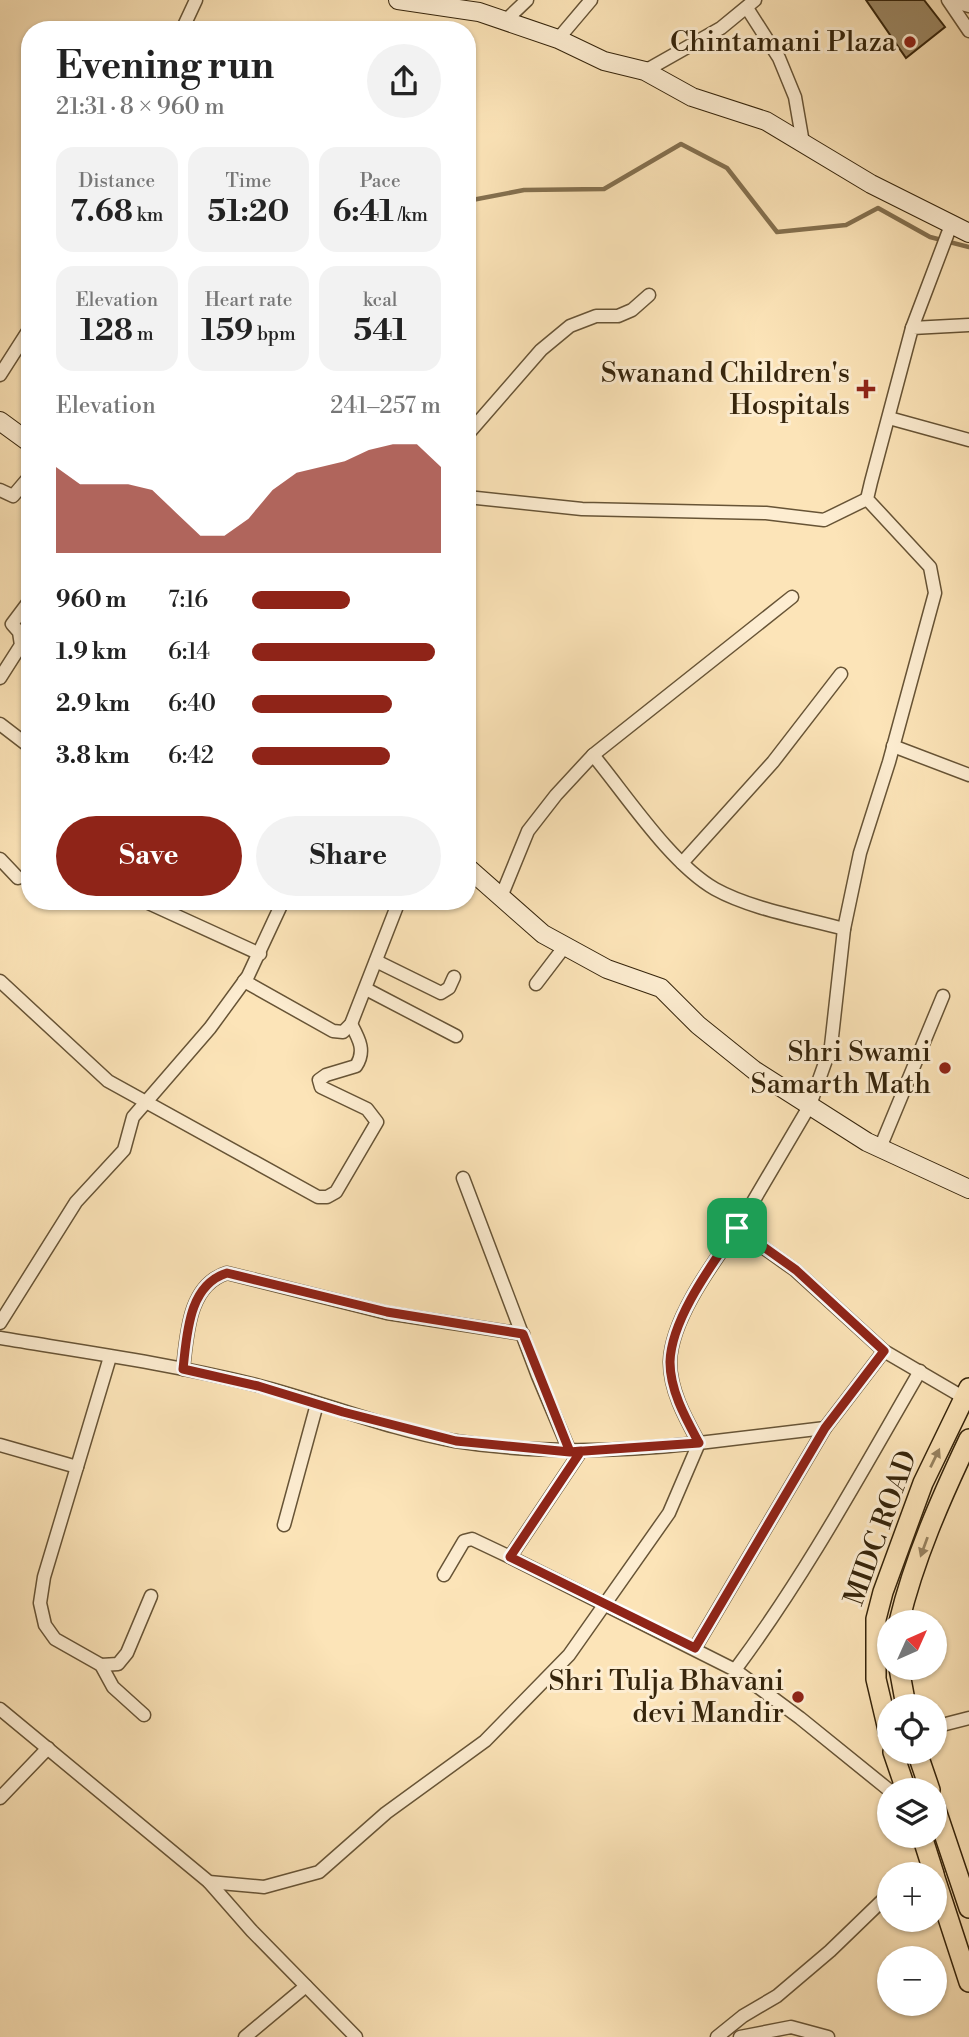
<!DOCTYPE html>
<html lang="en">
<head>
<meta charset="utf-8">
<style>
	:root { --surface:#fff; --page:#f2f2f2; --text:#222; --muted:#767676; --accent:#8f2418 }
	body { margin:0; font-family:"Libre Bodoni",serif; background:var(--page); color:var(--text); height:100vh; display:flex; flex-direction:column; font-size:26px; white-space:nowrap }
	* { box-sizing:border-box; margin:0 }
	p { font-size:23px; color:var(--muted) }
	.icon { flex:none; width:38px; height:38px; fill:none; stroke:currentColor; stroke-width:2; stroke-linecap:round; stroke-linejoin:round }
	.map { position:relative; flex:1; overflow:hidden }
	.drawer { position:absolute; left:21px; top:21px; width:455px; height:889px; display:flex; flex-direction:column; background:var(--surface); border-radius:28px; box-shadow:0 2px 5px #0004 }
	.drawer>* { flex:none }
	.needle { width:46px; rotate:45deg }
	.fabs { position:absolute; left:877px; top:1610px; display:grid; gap:14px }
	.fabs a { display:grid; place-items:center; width:70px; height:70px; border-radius:50%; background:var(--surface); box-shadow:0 2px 5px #0004; font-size:35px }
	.pin { position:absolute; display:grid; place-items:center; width:60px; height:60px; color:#fff; margin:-30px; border-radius:14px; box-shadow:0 4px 10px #0006 }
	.round { display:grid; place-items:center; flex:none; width:74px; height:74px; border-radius:37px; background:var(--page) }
	.head { display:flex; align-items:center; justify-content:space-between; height:119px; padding:0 35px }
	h1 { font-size:38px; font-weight:700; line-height:52px }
	.metrics { display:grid; grid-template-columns:repeat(3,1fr); gap:10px; height:119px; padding:7px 35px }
	.metrics div { display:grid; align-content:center; border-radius:18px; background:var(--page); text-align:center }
	.metrics b { font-size:30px; font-weight:700 }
	.metrics small { font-size:19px; font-weight:400 }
	.metrics p { font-size:19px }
	.chart { height:196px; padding:14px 35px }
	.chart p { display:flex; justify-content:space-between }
	.chart svg { width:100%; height:126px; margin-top:7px; fill:var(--accent); opacity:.7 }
	.button { display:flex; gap:14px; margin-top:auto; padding:14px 35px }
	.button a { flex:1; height:80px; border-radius:42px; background:var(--accent); color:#fff; font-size:28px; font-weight:700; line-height:80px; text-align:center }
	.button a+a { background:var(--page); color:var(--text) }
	ul { padding:0 35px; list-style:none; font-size:23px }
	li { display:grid; grid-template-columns:112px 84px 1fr; align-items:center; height:52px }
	li i { height:18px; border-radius:9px; background:var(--accent) }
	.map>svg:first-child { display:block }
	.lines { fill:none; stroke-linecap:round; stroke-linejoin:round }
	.stream { stroke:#84704f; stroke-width:4.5 }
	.building { fill:#9c8865; stroke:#35240b; stroke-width:2 }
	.street-casing { stroke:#675436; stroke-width:15 }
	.secondary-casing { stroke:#35240b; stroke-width:20 }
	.primary-casing { stroke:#35240b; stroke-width:22 }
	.street { stroke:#fdedd1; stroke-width:12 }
	.secondary { stroke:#fdedd1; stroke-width:18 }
	.primary { stroke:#fce4b8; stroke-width:19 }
	.oneway { fill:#988462 }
	.route-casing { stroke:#fff; stroke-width:14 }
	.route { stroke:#8f2418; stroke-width:9 }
	.poi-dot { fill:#8f2418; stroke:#fdedd1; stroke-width:2.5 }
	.labels { text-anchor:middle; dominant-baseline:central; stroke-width:6; stroke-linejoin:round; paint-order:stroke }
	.poi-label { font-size:28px; fill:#35240b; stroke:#fdedd1; text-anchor:end }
	.street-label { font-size:28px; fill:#35240b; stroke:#fdedd1 }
</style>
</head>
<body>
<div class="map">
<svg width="969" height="2037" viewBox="0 0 969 2037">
	<rect width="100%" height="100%" fill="#fce4b8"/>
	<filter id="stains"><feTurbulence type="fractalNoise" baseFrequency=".00286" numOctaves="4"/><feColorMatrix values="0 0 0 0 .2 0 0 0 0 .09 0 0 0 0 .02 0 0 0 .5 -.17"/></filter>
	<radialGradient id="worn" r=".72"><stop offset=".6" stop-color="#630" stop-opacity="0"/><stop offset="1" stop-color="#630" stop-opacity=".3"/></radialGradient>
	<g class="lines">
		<polyline class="stream" points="467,201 524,190 604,189 681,144 727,168 777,232 846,225 878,208 930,237 969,247"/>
	</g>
	<polygon class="building" points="866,0 924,0 945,27 906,58"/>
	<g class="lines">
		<g class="street-casing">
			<g id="street">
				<polyline points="948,0 969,31"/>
				<polyline points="950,1 969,6"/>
				<polyline points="747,8 779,58 795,97 803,143"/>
				<polyline points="504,22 527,0"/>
				<polyline points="182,30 196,0"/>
				<polyline points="558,39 591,0"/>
				<polyline points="645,71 721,28 755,0"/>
				<polyline points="912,328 951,225"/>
				<polyline points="0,375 30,328"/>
				<polyline points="889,418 969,440"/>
				<polyline points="467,435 541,350 570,326 596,316 618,316 632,310 649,295"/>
				<polyline points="0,490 13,496 30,476"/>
				<polyline points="467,497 582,509 766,513 824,520 867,499"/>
				<polyline points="0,678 21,645 19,632 12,624 30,600"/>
				<polyline points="0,724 30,747"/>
				<polyline points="893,746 969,775"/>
				<polyline points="593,755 792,597"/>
				<polyline points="0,859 18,878"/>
				<polyline points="682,863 773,762 841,674"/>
				<path d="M501 897 528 831 556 795 593 755C626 795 671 864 715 889 751 909 804 918 844 929"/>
				<polyline points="144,901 260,954"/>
				<polyline points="376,961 441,993 449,988 454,977"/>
				<path d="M0 981 108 1081 318 1197H327L336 1192 377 1122 367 1109 321 1087 319 1080 326 1075 356 1066C366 1051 359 1039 351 1024"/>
				<polyline points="244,981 333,1031 343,1032 351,1024 399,901"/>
				<polyline points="536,984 565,946"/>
				<polyline points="366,989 456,1036"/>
				<polyline points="880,1148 943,996"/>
				<polyline points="463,1178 538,1376 570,1452"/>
				<polyline points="737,1229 810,1105 831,1046 844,929 860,853 889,762 935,593 930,567 867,499 871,482 912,328 969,325"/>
				<polyline points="0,1323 76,1202 124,1150 133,1117 210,1028 248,976 283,901"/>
				<path d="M0 1338C85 1352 172 1364 256 1385 323 1402 387 1429 455 1441 536 1454 618 1452 699 1443 686 1419 670 1391 670 1362 671 1319 713 1263 737 1229L795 1270 884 1351 968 1400"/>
				<polyline points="110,1357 44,1577 40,1603 45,1625 55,1639 101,1665 113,1687 144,1715"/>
				<path d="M183 1369C187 1335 188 1285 227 1273L387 1313 523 1334"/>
				<polyline points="0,1445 77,1467"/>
				<polyline points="581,1451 510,1557 735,1670 800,1718 889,1790"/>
				<polyline points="284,1525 317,1404"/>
				<polyline points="444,1575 464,1541 472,1539 510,1557"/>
				<polyline points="695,1648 825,1428"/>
				<polyline points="101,1665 118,1664 127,1653 151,1596"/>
				<path d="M735 1670C805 1576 861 1473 920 1371"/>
				<polyline points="0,1709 209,1882 264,1887 319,1872 386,1813 485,1741 569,1655 669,1513 699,1443 825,1428 884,1351"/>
				<polyline points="934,1727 969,1718"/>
				<polyline points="0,1798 48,1748"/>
				<polyline points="209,1882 252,1931 356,2037"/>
				<polyline points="245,2037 306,1986"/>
				<polyline points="717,2037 743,2016 777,1996 830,1951 889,1894"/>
				<polyline points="740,2037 791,2027 828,2037"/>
			</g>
		</g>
		<g class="secondary-casing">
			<g id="secondary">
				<polyline points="398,0 479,12 558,39 604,61 645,71 692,97 766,121 871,184 969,233"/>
				<polyline points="0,421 30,443"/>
				<polyline points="467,867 543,934 607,969 661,988 698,1025 754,1070 867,1142 969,1189"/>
			</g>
		</g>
		<g class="primary-casing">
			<g id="primary">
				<path d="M899 1622C914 1559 941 1498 969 1439"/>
				<polyline points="899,1668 906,1706"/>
				<polyline points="889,1734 876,1679 876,1619 883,1592 923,1483 969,1388"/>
				<polyline points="893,1752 906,1790"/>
				<polyline points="917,1752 930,1790"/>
				<polyline points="934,1804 969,1908"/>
				<polyline points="922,1836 934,1874"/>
				<polyline points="934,1875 969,1982"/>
			</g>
		</g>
		<use href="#street" class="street"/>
		<use href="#secondary" class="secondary"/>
		<use href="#primary" class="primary"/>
	</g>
	<defs><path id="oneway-solid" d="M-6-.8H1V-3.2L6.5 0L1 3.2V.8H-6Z" transform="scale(1.75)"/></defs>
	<g class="oneway">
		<use href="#oneway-solid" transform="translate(935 1458) rotate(-64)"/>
		<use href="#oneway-solid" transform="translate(924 1547) rotate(110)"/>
	</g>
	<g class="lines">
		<g class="route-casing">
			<path id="route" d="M737 1228C713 1263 671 1319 670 1362 670 1391 686 1419 699 1443L570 1452 456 1441 343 1412 258 1386 183 1369C187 1335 188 1285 227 1273L387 1312 523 1334 570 1452 581 1451 510 1557 695 1648 825 1428 884 1351 796 1270 737 1228"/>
		</g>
		<use href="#route" class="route"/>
	</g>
	<g class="poi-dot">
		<circle cx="910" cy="42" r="7"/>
		<path d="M862.5 378.5h7v7h7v7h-7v7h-7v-7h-7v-7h7z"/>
		<circle cx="945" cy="1068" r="7"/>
		<circle cx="798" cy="1697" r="7"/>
	</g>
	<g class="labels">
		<g class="poi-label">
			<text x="896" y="42">Chintamani Plaza</text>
			<text x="850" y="373">Swanand Children's<tspan x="850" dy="32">Hospitals</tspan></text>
			<text x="931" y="1052">Shri Swami<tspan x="931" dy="32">Samarth Math</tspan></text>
			<text x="784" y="1681">Shri Tulja Bhavani<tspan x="784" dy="32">devi Mandir</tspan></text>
		</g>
		<g class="street-label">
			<text transform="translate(881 1528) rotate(-70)">MIDC ROAD</text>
		</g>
	</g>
	<rect width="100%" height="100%" filter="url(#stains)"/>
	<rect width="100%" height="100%" fill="url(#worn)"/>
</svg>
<div class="fabs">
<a><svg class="needle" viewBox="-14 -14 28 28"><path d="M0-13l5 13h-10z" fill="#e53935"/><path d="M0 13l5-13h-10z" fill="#767676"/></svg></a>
<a><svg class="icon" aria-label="locate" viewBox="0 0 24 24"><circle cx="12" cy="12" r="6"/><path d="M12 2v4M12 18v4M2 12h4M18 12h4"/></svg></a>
<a><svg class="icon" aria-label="layers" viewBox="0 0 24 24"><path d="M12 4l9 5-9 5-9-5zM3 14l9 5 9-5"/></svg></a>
<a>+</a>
<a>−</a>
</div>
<div class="pin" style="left:737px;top:1228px;background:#1e9e55"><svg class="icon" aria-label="arrive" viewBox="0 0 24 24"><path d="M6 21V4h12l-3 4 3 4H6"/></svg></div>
<section class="drawer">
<div class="head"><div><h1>Evening run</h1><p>21:31 · 8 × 960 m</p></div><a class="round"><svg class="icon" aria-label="share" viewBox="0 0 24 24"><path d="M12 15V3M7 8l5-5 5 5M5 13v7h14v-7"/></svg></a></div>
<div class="metrics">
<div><p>Distance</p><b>7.68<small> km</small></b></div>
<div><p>Time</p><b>51:20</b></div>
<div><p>Pace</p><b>6:41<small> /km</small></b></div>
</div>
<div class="metrics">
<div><p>Elevation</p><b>128<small> m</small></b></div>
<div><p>Heart rate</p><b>159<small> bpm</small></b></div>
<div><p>kcal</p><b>541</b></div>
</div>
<div class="chart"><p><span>Elevation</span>241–257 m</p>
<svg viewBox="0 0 160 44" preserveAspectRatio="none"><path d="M0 44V14L10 20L20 20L30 20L40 22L50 30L60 38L70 38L80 32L90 22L100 16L110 14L120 12L130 8L140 6L150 6L160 14V44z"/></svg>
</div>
<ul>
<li><b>960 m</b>7:16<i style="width:52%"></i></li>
<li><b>1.9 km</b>6:14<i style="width:97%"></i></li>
<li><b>2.9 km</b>6:40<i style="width:74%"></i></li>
<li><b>3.8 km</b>6:42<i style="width:73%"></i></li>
</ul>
<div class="button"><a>Save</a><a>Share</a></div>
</section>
</div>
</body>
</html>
